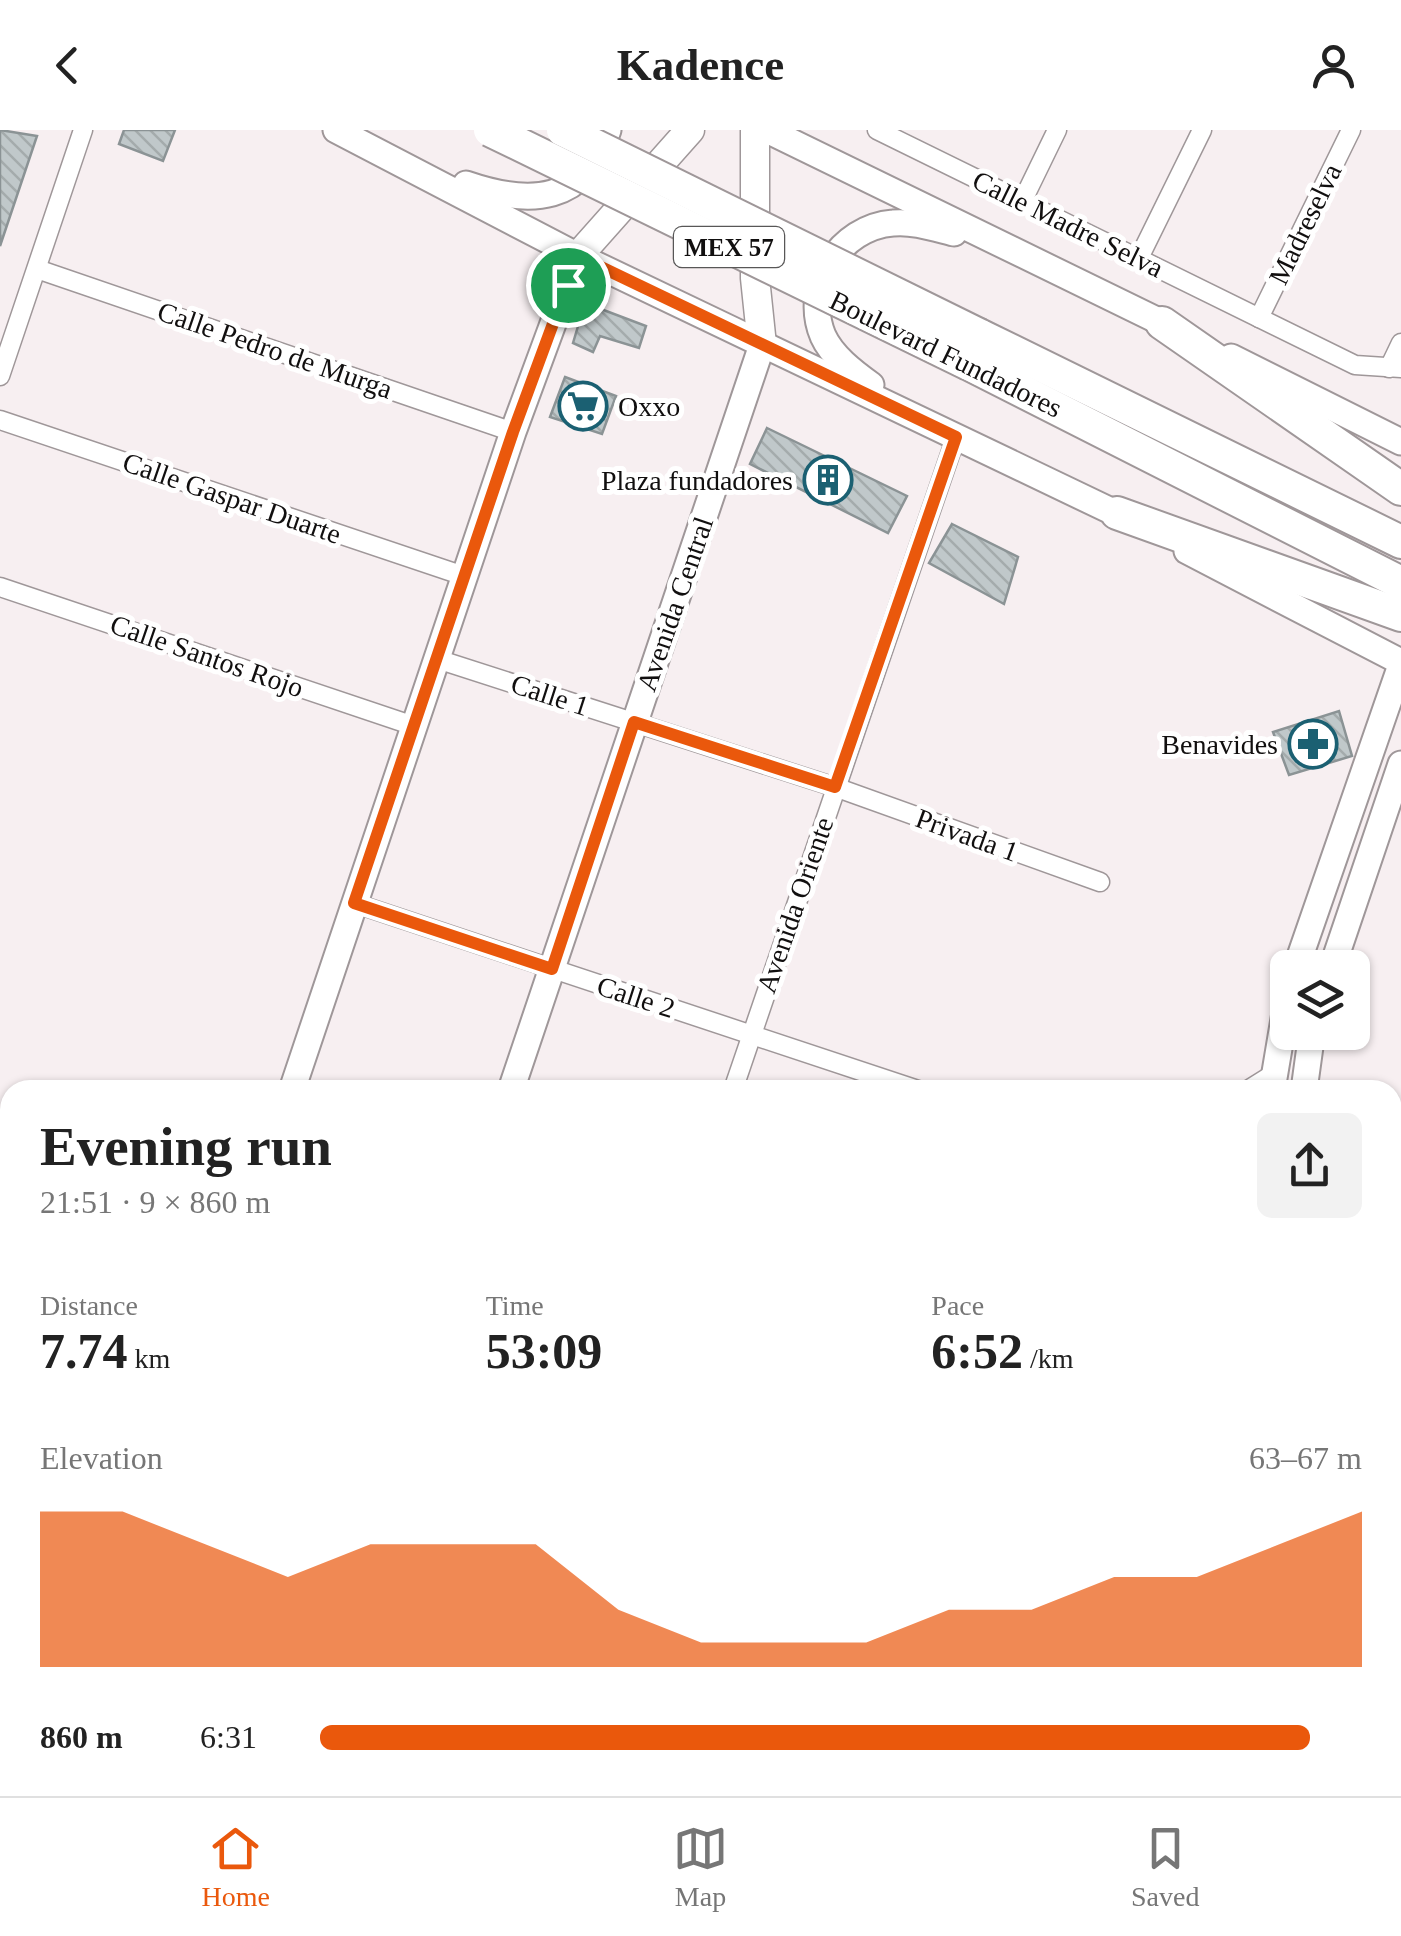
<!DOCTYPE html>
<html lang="en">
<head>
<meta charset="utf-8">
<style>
	:root { --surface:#fff; --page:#f2f2f2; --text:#222; --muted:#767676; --line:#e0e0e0; --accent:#ea580c }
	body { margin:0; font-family:Georgia,serif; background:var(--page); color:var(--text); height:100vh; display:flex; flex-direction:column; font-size:38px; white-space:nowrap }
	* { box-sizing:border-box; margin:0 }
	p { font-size:32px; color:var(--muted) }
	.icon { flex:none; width:55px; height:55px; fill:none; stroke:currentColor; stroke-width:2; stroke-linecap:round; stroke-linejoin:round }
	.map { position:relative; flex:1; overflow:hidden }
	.panel { position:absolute; left:0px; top:950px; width:1402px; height:718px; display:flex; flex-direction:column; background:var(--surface); border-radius:30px 30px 0 0; box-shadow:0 2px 8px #0004 }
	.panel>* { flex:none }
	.tools { position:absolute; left:1270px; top:820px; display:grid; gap:20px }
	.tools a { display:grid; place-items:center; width:100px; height:100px; border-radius:15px; background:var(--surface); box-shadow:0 2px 8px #0004; font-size:50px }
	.pin { position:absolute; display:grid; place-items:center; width:85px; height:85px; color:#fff; margin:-42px; border:5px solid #fff; border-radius:50%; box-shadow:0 2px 10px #0007 }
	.round { display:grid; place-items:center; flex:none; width:105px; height:105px; border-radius:15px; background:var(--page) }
	.headline { display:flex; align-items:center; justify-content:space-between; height:170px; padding:0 40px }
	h1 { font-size:55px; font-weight:700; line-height:75px }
	.metrics { display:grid; grid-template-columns:repeat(3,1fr); gap:15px; height:170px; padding:10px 40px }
	.metrics div { display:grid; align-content:center }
	.metrics b { font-size:50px; font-weight:700 }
	.metrics small { font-size:28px; font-weight:400 }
	.metrics p { font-size:28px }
	.chart { height:280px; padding:20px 40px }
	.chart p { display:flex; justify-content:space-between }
	.chart svg { width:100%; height:180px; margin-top:10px; fill:var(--accent); opacity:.7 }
	ul { padding:0 40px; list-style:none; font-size:32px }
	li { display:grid; grid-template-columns:160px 120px 1fr; align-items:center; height:75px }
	li i { height:25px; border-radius:12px; background:var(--accent) }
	header { display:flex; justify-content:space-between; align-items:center; height:130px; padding:0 40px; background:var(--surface); font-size:45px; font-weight:700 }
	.menu { display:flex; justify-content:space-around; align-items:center; height:140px; border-top:2px solid var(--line); background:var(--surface); font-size:28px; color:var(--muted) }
	.menu a { display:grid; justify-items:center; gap:5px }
	.menu .on { color:var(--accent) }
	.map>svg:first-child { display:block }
	.building { fill:url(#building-back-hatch); stroke:#8b9395; stroke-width:2.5 }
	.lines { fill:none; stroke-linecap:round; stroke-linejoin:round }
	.street-casing { stroke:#9f9799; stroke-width:21 }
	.secondary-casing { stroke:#9f9799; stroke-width:29 }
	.primary-casing { stroke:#9f9799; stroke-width:31 }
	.highway-casing { stroke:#9f9799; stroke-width:36 }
	.street { stroke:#fff; stroke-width:18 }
	.secondary { stroke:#fff; stroke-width:25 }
	.primary { stroke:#fff; stroke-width:28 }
	.highway { stroke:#fff; stroke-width:32 }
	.highway-bridge-casing { stroke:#9f9799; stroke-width:36; stroke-linecap:butt }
	.highway-bridge { stroke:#fff; stroke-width:32 }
	.route-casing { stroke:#fff; stroke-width:20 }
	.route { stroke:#ea580c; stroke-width:12 }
	.labels { text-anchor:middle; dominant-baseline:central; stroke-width:10; stroke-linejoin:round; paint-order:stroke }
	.shield { fill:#fff; stroke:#585757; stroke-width:2.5 }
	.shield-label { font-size:25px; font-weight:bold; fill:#110f0f }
	.street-label { font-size:28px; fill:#110f0f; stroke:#fff }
	.poi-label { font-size:28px; fill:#110f0f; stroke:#fff; text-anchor:end }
</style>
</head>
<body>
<header><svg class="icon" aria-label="back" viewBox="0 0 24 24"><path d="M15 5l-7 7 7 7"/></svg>Kadence<svg class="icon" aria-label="person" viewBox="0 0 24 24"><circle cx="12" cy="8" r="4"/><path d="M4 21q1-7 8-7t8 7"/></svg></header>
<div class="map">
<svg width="1401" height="1666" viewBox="0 0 1401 1666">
	<defs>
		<pattern id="building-back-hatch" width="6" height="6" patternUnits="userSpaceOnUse" patternTransform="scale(2.5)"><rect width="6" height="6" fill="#c0c8ca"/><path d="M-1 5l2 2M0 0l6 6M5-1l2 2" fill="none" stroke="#a4abac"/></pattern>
	</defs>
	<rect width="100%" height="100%" fill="#f7eff1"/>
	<g class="building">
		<polygon points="0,0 37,6 0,116"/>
		<polygon points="124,0 175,0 163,31 119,14"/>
		<polygon points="585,173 646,196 639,218 600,206 593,222 573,213"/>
		<polygon points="565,247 616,266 602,304 550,287"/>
		<polygon points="767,298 907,366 888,403 750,334"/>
		<polygon points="952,394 1018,427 1004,474 929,433"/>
		<polygon points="1339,581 1352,626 1289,645 1273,602"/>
	</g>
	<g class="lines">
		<g class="street-casing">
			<g id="street">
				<polyline points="877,0 1355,235 1401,238"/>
				<polyline points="1022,72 1057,0"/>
				<polyline points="1139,128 1202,0"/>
				<polyline points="37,139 513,302"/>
				<polyline points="1259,188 1351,0"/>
				<polyline points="1389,238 1401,213"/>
				<polyline points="0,246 83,0"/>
				<polyline points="0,290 464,446"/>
				<polyline points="0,457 414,596"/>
				<polyline points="437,529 835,657 1100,752"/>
				<polyline points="354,773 918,960"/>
				<polyline points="733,960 956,307"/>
				<polyline points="1248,960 1272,945"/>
				<polyline points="0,1028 10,1031"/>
				<polyline points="0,1158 10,1161"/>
				<polyline points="0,1285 10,1288"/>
				<polyline points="0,1415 10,1418"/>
				<polyline points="0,1543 10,1547"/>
				<polyline points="583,1658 608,1666"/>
				<polyline points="496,1666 498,1658"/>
				<polyline points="962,1666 965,1658"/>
				<polyline points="1117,1666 1120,1658"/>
			</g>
		</g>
		<g class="secondary-casing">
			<g id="secondary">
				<polyline points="336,0 578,126 1130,390"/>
				<polyline points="767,0 1177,200"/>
				<path d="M466 54C530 76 585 74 608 0"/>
				<polyline points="1231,227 1401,312"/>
				<path d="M871 255C853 242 832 226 823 206 802 156 840 97 893 93 913 91 934 98 954 103"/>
				<polyline points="1187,421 1401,532"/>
				<polyline points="1296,838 1401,535"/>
				<polyline points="1332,838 1401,634"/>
				<polyline points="292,960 513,302 578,126"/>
				<polyline points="511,960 762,215"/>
				<polyline points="1272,960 1288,865"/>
				<polyline points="1304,960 1312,902"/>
				<polyline points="1392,1277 1401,1302"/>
				<polyline points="1392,1372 1401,1397"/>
				<polyline points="53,1666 56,1658"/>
				<polyline points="274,1666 277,1658"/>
			</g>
		</g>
		<g class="primary-casing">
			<g id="primary">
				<polyline points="755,0 755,148 762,215"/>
				<polyline points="578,126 690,0"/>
			</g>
		</g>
		<g class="highway-casing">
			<g id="highway">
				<polyline points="1162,193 1401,359"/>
				<polyline points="979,205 1401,412"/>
				<polyline points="969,234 1401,453"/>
				<polyline points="1117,383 1401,485"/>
			</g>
		</g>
		<use href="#street" class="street"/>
		<use href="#secondary" class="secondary"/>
		<use href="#primary" class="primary"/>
		<use href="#highway" class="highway"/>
		<g class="highway-bridge-casing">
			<g id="highway-bridge">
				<polyline points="490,0 969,234"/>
				<polyline points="563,0 979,205"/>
			</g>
		</g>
		<use href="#highway-bridge" class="highway-bridge"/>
	</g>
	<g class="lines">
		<g class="route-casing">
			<polygon id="route" points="578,126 956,307 835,657 634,592 552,839 354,773 513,302"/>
		</g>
		<use href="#route" class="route"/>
	</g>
	<defs>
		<g id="supermarket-ring" transform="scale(2.5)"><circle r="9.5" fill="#fff" stroke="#1b6072" stroke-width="1.5"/><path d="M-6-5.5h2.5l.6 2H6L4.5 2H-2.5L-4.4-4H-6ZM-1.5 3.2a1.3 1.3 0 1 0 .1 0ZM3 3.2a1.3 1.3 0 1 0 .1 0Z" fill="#1b6072"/></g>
		<g id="building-ring" transform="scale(2.5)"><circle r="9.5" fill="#fff" stroke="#1b6072" stroke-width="1.5"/><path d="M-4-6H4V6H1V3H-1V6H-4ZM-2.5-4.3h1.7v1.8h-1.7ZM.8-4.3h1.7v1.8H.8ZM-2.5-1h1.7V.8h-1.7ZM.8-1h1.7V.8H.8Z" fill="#1b6072"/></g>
		<g id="pharmacy-ring" transform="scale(2.5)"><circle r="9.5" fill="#fff" stroke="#1b6072" stroke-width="1.5"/><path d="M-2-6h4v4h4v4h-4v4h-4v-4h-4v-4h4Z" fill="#1b6072"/></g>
	</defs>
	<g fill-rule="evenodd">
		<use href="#supermarket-ring" x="583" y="276"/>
		<use href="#building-ring" x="828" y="350"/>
		<use href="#pharmacy-ring" x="1313" y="614"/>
	</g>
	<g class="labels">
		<rect class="shield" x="674" y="97" width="110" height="40" rx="8"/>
		<g class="shield-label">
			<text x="729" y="117">MEX 57</text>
		</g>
		<g class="street-label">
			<text transform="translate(1068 94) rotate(26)">Calle Madre Selva</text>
			<text transform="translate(1305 94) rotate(-64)">Madreselva</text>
			<text transform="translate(275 220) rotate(19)">Calle Pedro de Murga</text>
			<text transform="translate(946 224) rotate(26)">Boulevard Fundadores</text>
			<text transform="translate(232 368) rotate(19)">Calle Gaspar Duarte</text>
			<text transform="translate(675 474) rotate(-71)">Avenida Central</text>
			<text transform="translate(207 526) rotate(19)">Calle Santos Rojo</text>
			<text transform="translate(550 565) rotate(18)">Calle 1</text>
			<text transform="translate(967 705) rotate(20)">Privada 1</text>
			<text transform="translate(795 775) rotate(-71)">Avenida Oriente</text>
			<text transform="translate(636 867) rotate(18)">Calle 2</text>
		</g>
		<g class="poi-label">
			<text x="618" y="276" text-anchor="start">Oxxo</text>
			<text x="793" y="350">Plaza fundadores</text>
			<text x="1278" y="614">Benavides</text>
		</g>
	</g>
</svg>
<div class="tools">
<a><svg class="icon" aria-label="layers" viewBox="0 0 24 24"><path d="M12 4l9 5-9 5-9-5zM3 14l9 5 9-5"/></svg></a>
</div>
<div class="pin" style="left:568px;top:155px;background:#1e9e55"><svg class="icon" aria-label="arrive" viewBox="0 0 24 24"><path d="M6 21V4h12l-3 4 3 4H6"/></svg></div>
<section class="panel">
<div class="headline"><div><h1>Evening run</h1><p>21:51 · 9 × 860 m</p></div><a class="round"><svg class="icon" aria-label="share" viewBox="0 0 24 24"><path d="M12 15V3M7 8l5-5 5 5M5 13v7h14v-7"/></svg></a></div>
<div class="metrics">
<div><p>Distance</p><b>7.74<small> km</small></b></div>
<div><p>Time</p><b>53:09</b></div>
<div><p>Pace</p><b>6:52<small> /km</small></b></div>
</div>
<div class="chart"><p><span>Elevation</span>63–67 m</p>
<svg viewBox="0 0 160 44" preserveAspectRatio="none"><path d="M0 44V6L10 6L20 14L30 22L40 14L50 14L60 14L70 30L80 38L90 38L100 38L110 30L120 30L130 22L140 22L150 14L160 6V44z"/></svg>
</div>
<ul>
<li><b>860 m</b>6:31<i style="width:95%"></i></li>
</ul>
</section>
</div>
<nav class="menu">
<a class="on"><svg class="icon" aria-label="home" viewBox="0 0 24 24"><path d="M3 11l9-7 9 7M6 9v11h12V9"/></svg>Home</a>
<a><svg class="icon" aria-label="map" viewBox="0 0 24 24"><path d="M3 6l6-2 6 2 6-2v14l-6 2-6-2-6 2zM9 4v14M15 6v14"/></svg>Map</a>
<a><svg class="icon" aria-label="saved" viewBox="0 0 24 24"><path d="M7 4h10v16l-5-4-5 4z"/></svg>Saved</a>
</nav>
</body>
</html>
